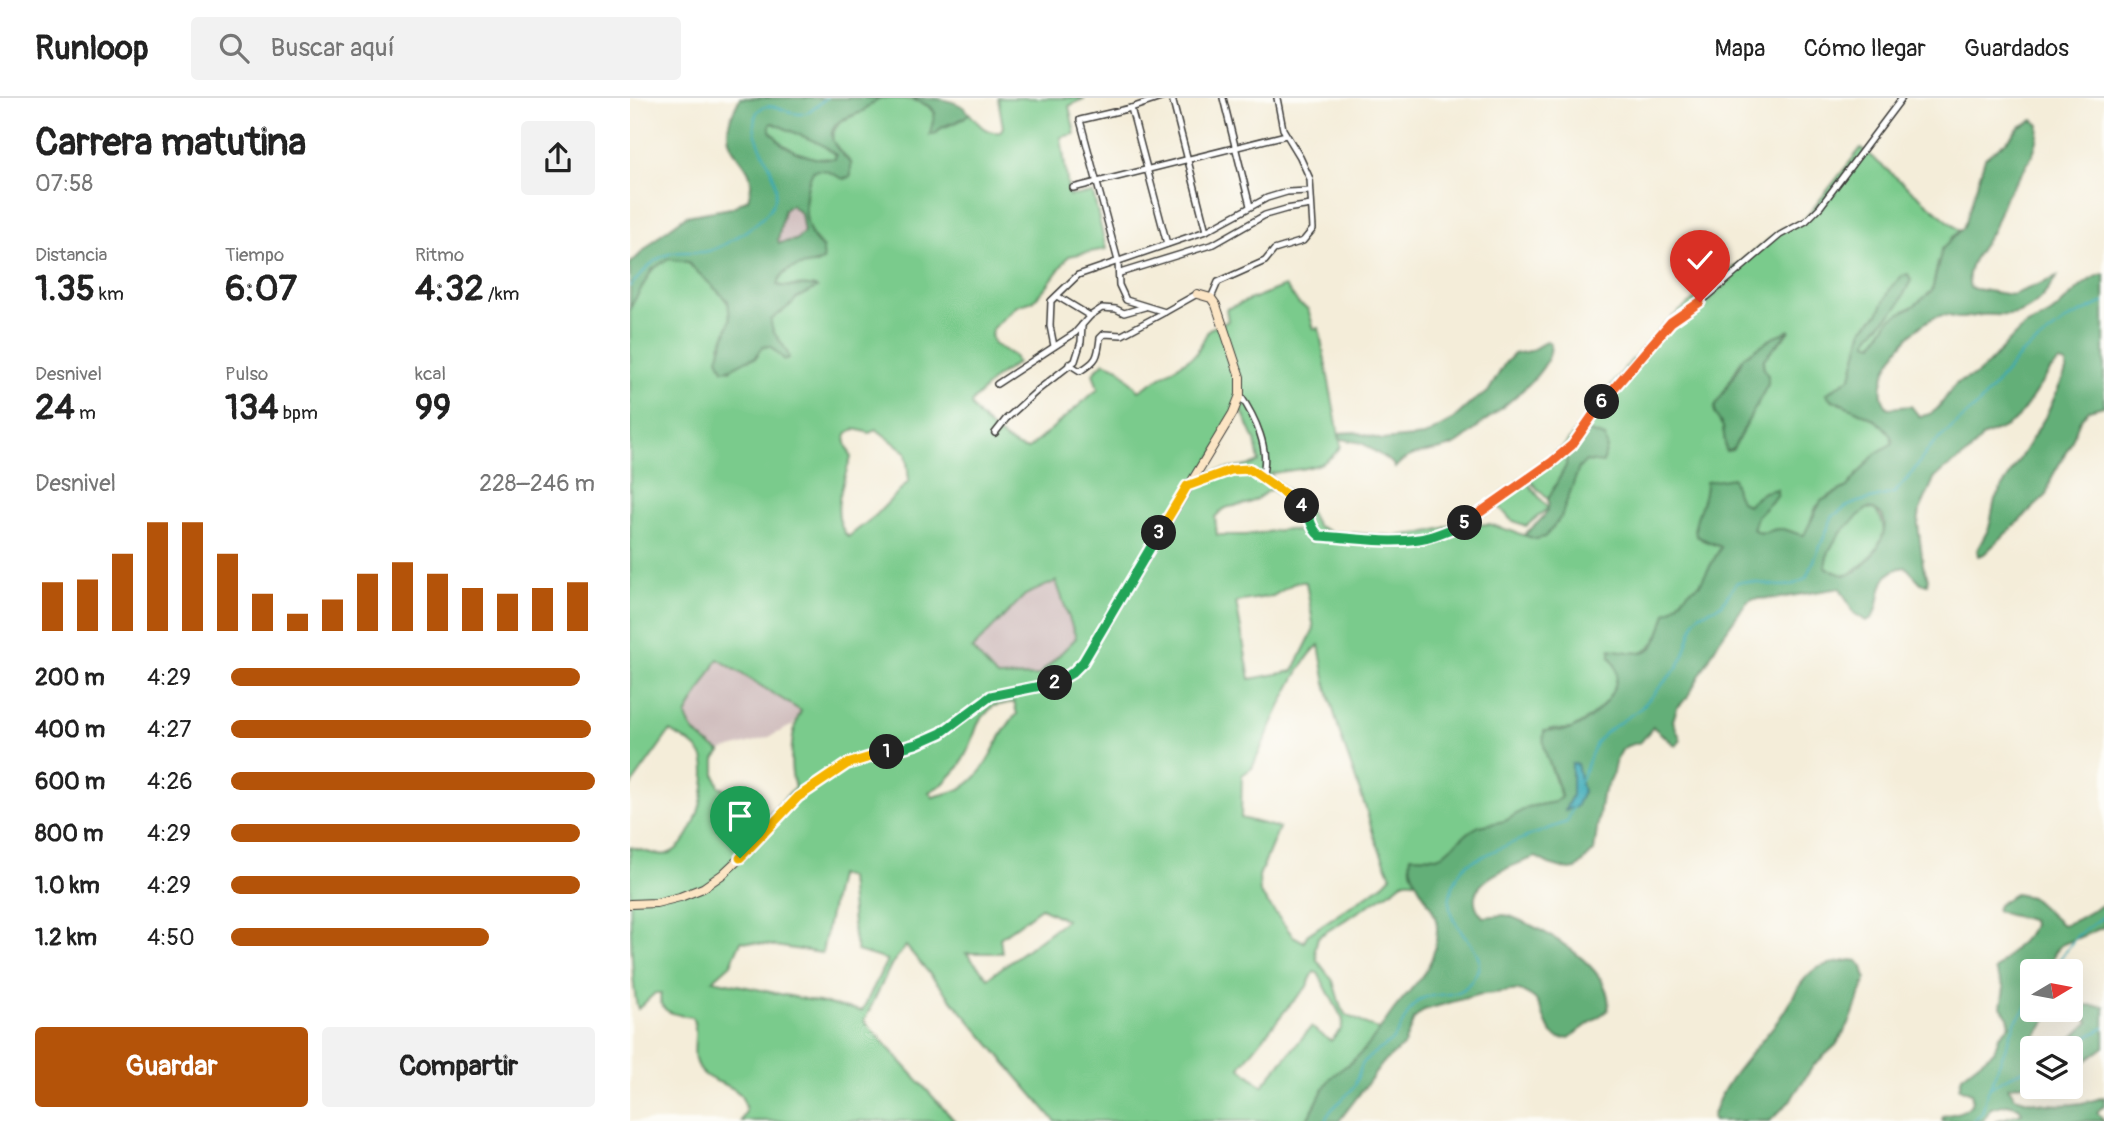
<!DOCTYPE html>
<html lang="es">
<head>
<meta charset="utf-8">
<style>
	:root { --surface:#fff; --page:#f2f2f2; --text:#222; --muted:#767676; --line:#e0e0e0; --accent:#b45309 }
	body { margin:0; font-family:Pangolin,sans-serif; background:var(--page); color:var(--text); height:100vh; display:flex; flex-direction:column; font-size:26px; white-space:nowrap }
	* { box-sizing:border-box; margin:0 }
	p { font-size:23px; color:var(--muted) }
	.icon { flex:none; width:38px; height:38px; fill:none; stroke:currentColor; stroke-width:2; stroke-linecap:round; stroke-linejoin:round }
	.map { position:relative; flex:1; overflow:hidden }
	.side { display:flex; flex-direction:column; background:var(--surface); width:630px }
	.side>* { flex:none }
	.needle { width:46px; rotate:80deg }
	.tools { position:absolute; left:1390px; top:861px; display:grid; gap:14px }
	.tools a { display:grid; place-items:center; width:63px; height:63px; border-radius:7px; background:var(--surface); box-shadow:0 7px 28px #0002; font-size:35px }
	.pin { position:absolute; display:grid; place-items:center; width:60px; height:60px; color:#fff; margin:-72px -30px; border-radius:50% 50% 50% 0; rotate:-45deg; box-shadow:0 0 7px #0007 }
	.pin .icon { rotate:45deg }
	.km { position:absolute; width:35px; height:35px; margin:-18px; border-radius:50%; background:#222; color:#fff; font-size:19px; line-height:35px; text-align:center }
	.round { display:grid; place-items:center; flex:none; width:74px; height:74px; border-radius:7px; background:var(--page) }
	.overview { display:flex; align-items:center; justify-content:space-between; height:119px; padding:0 35px }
	h1 { font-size:38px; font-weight:700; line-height:52px }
	.stats { display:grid; grid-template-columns:repeat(3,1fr); gap:10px; height:119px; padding:7px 35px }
	.stats div { display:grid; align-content:center }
	.stats b { font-size:35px; font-weight:700 }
	.stats small { font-size:19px; font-weight:400 }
	.stats p { font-size:19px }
	.chart { height:196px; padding:14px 35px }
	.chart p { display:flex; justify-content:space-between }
	.chart svg { width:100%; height:126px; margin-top:7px; stroke:var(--accent); stroke-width:6 }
	.button { display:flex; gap:14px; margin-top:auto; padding:14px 35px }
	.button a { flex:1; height:80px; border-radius:7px; background:var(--accent); color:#fff; font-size:28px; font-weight:700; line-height:80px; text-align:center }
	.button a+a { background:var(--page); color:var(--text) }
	ul { padding:0 35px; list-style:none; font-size:23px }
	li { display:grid; grid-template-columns:112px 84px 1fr; align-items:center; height:52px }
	li i { height:18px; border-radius:9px; background:var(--accent) }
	header { display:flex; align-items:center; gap:42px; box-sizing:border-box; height:98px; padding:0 35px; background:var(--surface); border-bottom:2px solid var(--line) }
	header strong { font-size:33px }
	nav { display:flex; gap:38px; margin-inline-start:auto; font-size:24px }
	.search { width:490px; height:63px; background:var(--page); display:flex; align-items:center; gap:18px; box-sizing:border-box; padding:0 24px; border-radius:7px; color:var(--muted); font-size:26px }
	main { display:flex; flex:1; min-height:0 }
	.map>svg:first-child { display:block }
	.industrial { fill:#d1bfbf }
	.green { fill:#7acb8c; stroke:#4b7454; stroke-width:2; fill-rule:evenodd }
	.forest { fill:#63af78; stroke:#40664a; stroke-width:2; fill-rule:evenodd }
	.water { fill:#3aaab7; stroke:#2b636a; stroke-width:2 }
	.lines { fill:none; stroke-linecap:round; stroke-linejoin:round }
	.stream { stroke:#3aaab7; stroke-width:2 }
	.street-casing { stroke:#3c3b38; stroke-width:8 }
	.secondary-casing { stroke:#3c3b38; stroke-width:10 }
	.street { stroke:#fff; stroke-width:5 }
	.secondary { stroke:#fce5c4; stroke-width:8 }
	.split-1-casing { stroke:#fff; stroke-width:14 }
	.split-2-casing { stroke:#fff; stroke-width:14 }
	.split-3-casing { stroke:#fff; stroke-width:14 }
	.split-4-casing { stroke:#fff; stroke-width:14 }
	.split-5-casing { stroke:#fff; stroke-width:14 }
	.split-6-casing { stroke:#fff; stroke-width:14 }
	.split-7-casing { stroke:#fff; stroke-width:14 }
	.split-1 { stroke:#f5b400; stroke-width:9 }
	.split-2 { stroke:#22a559; stroke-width:9 }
	.split-3 { stroke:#22a559; stroke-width:9 }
	.split-4 { stroke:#f5b400; stroke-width:9 }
	.split-5 { stroke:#22a559; stroke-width:9 }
	.split-6 { stroke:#f0652b; stroke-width:9 }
	.split-7 { stroke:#f0652b; stroke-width:9 }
</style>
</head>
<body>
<header>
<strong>Runloop</strong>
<div class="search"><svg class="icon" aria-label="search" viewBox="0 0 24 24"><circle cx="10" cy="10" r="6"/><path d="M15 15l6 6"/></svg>Buscar aquí</div>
<nav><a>Mapa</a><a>Cómo llegar</a><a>Guardados</a></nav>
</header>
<main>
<section class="side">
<div class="overview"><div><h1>Carrera matutina</h1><p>07:58</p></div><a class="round"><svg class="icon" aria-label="share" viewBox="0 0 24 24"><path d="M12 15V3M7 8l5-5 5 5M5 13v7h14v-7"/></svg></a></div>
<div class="stats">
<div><p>Distancia</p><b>1.35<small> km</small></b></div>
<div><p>Tiempo</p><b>6:07</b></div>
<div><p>Ritmo</p><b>4:32<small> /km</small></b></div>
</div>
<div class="stats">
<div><p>Desnivel</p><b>24<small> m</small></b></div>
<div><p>Pulso</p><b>134<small> bpm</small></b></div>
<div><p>kcal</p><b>99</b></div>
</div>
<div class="chart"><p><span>Desnivel</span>228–246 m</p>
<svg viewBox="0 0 160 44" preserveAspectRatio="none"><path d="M5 44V27M15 44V26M25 44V17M35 44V6M45 44V6M55 44V17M65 44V31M75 44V38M85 44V33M95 44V24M105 44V20M115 44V24M125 44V29M135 44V31M145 44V29M155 44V27"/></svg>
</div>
<ul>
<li><b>200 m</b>4:29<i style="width:96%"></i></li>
<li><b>400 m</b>4:27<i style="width:99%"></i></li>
<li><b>600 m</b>4:26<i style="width:100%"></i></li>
<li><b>800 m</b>4:29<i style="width:96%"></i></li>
<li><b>1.0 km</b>4:29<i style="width:96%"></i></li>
<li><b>1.2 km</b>4:50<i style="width:71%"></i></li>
</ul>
<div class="button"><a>Guardar</a><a>Compartir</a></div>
</section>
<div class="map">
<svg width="1474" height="1023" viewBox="0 0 1474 1023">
	<rect width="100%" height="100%" fill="#fdfcf7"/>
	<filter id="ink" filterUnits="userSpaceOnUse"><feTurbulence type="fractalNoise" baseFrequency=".0143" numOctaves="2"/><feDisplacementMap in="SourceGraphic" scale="14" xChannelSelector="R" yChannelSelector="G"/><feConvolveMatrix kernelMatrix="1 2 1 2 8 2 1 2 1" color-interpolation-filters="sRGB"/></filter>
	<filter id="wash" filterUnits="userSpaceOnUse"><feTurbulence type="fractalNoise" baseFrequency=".00686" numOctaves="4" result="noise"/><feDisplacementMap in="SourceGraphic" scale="28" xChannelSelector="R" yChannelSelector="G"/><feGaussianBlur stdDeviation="1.57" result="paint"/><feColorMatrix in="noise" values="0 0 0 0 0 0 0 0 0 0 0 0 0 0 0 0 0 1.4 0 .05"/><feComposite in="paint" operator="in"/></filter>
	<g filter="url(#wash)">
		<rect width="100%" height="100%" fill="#f4edd9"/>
		<g class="industrial">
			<polygon points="161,107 167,110 173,119 174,134 169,141 149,145 148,142 154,112"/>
			<polygon points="426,483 446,540 408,578 367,579 342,551 395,497"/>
			<polygon points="87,560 171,613 163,627 139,639 94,652 91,654 70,640 59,628 56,617"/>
		</g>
		<g class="green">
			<path d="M250 0C268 0 294 0 305 15L300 36C313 27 330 27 339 15 348 25 355 36 370 34L373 29 368 0H455L439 8 445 36 431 39 439 98 463 95 476 151 439 158 416 189 403 203 387 208 363 230 361 237 364 246 384 258 387 265 364 281 342 304 341 307C348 320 385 353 398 351L468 291 463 275 474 264 489 270 509 293 566 256 579 231 598 223 596 211 655 188 669 206 678 211 684 231 689 230 711 348C693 375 667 369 640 376L643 381 675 405 687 428 701 434 765 438 793 435 814 430 847 414 933 349 999 265 1035 225 1152 131 1173 123 1231 50 1330 133 1322 139 1308 164 1302 193 1285 207 1260 221 1243 246 1237 244 1240 237 1268 208 1281 182 1272 178 1262 189 1248 216 1233 231 1221 279 1196 296 1201 301C1220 311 1259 321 1263 345L1245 356 1217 389 1197 399 1186 409 1175 438C1166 437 1159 431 1151 431 1139 430 1134 440 1123 431L1127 418 1147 398H1128L1117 407C1108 403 1104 396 1105 386L1076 384V398L1064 431 1072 442 1091 449 1070 486 1058 494 1043 511 1037 515C1030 535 1022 564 994 554L980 559C1003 586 965 618 943 630 937 633 927 631 920 631L915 653 931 699 926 704 898 709 875 723 862 726 812 757 807 759 781 758V771L787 784C775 781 772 783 763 792L688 839 685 851 687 862 703 883 711 910 716 917 751 933 732 955 700 981 676 1023H425L276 848 261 867 234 923 325 1023H111L116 1013C112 980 81 991 68 969 59 955 70 934 62 919 47 917 26 915 31 895H25L8 911C0 889 0 781 0 749 10 751 27 759 37 756 64 749 81 683 73 660 68 647 51 640 40 633L0 689V210C8 195 17 169 35 162 42 159 49 160 56 164 65 169 99 201 100 211 103 224 96 236 90 247L100 272 112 263 125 260 133 249 140 248 150 257 140 228 141 222C152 209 172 196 186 190 175 184 160 191 147 187 153 169 171 166 187 166L193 150C190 146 185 142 182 137 172 121 175 89 183 73L221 65 202 43C203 23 216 22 231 14 238 10 243 4 250 0ZM1160 233 1134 261 1133 268 1138 278V286L1104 349 1096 353 1093 329 1084 312 1113 259 1146 238ZM611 311 625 342 629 364C613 372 593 369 576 376L573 374ZM225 331 240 335 246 331 276 354 279 383 245 418 218 439C198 417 214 383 221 359 218 348 208 336 225 331ZM955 333 975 339 949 370 937 400 906 441 859 426 840 427 867 406 881 422 896 428 918 410 897 384 899 382 918 401 936 368 937 355ZM641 391C667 411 678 410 680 445L670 434 657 431 616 437H587L585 419C600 404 598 411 616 406 624 404 633 396 641 391ZM426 483 446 540 408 578 367 579 342 551 395 497ZM666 484H676L684 531 663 573 620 581 606 504 643 498ZM689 547 696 586 711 639 736 711 744 739 761 778 752 787 677 837 674 844 663 838 630 795 629 778 649 730 611 720 612 677 622 670C637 639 665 567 689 547ZM88 561 171 613C161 631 158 669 165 689L137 719 89 688 85 677V661L91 654C75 644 61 636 56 617ZM384 604 387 616C366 636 360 672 335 688 326 694 313 696 303 699L299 694 313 686 329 669 340 648 349 623 363 608ZM208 777 219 780 224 838 227 853 257 862 232 913 83 882 101 866 111 843 192 855ZM411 810 436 822 358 880 336 855H372L370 840ZM684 874 688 875 713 922 711 931 701 943 681 929 632 988 610 969 658 909 676 890Z"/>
			<polygon points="143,25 191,46 206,57 205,61 184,60 166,54 152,46 140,33 140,26"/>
			<path d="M1238 410 1245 412C1263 432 1250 455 1230 468 1226 471 1222 476 1216 477 1210 478 1201 472 1195 469 1197 444 1219 425 1238 410Z"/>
		</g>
		<g class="forest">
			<path d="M110 0H250C243 4 238 10 231 14 225 17 216 19 210 23 191 37 209 54 221 65V78L214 81C202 77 196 69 183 73 174 90 173 115 180 134 185 146 196 148 193 163 177 170 154 164 147 187 160 192 175 184 187 190L166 200 163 205 141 222C140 238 156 244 159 260L155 262 140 248 133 249 125 260C113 261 105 272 93 272L88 260 100 222 98 203 57 164 38 161 22 172 0 210V166L30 137 56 118 101 110 118 101C131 67 99 61 98 36 97 23 105 11 110 0ZM143 25 191 46 206 57 205 61 184 60 166 54 152 46 140 33V26ZM161 107 171 116 174 134 166 142 149 145 148 142 154 112Z"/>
			<path d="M282 0C302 0 329 0 339 15 330 27 313 23 307 35L300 37 305 15 301 9Z"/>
			<path d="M1403 22 1409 27C1408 57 1393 72 1378 95 1371 106 1369 119 1363 131 1354 150 1333 166 1340 190L1382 197 1427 179C1418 192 1409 206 1394 213 1380 220 1365 216 1351 217 1344 218 1337 220 1330 220 1322 220 1317 215 1309 218 1282 225 1234 284 1258 310L1281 308 1289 318C1309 318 1313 301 1324 288 1330 281 1341 281 1348 275 1365 262 1377 242 1394 229 1403 223 1415 221 1423 214 1437 203 1457 178 1474 176V308L1459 312 1450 322 1440 347 1422 379 1416 398 1354 456 1348 458 1347 452 1359 430 1365 401 1417 316 1436 273V266L1429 264 1420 273 1388 320 1377 328 1352 339 1339 355 1315 371 1304 381 1290 412 1288 426 1293 467 1298 480 1297 486 1291 485 1276 469C1238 473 1258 517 1236 523L1224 515 1210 490 1149 500 1122 501 1116 505 1089 543 1057 600 1047 610 1043 623 1051 642 1046 648 1023 629 1011 644 997 648 992 652 985 665 982 679 972 697 964 753 946 771 939 772 919 766 906 759C883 767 823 786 853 819L874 817 880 818C913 831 986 870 978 912L939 940C915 945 917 916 905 901 901 897 895 895 890 892L847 897 794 912 784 921 774 947 753 965 709 1023H676C686 1010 690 993 700 981 708 972 721 966 729 957 743 944 751 929 762 914 784 885 806 873 807 832 808 804 775 784 781 758L807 759 812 757 837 735 849 728 875 723 898 709 925 704 931 699C928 676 910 657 914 633 922 631 934 634 941 631 965 622 1002 584 980 559V551C1023 559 1024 556 1036 515L1043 511 1058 494 1070 486 1091 449 1066 438C1062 418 1077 404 1076 384L1103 380C1106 391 1105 401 1117 407L1134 394 1147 391V398L1127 418 1123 431C1134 440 1139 430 1151 431 1159 431 1166 437 1174 437L1191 403 1217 389 1245 356 1263 345C1259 321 1220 311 1201 301L1196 296 1221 279 1233 231 1248 216 1261 189 1272 178 1278 176 1281 182 1268 208 1240 237 1237 244 1244 246 1260 221 1285 207 1302 193 1312 151 1333 130 1336 123 1355 60 1379 41 1389 29ZM1238 410C1276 415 1240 472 1217 477 1210 478 1202 472 1195 469 1197 444 1219 425 1238 410Z"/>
			<polygon points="1160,232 1134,261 1133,268 1138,278 1138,286 1104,349 1102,352 1096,353 1093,329 1085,316 1085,308 1107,273 1113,259 1146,238"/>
			<path d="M917 243 920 245C927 272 868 312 850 327 842 334 833 343 824 347 804 356 780 351 765 370L762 365 732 345 710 341 709 335 725 334 752 342 794 338 821 323 843 303 858 294 875 265 884 256 900 253Z"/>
			<path d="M956 333 975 339 977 349 973 365 956 363 949 370 931 419 915 439 906 441 894 437C904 427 922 417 918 401L936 368 937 355Z"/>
			<path d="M1385 796 1401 799 1432 827 1446 822 1474 806V829L1431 847 1425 854 1419 873H1402V912H1424L1403 942 1402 984 1378 989 1385 999C1415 1009 1444 1010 1474 999V1007L1467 1014 1474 1023H1365L1392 1015 1389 1009 1377 1006 1361 1010 1353 1023H1312L1313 1018C1326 1015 1347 1013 1341 995L1329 990 1332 978 1364 953 1369 938 1380 927 1378 919 1371 909 1374 890 1365 872 1399 835 1403 827 1402 823C1390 817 1375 819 1366 812L1368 807Z"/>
			<path d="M1221 862 1228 863 1233 869 1236 881 1220 924 1206 947 1184 967 1159 1004 1140 1023H1084L1082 1020C1092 982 1126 952 1149 921 1161 905 1168 884 1184 872 1194 865 1208 865 1221 862Z"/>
			<polygon points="1440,903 1452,907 1474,908 1474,949 1440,975 1440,950 1413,950 1439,943 1459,924 1454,918 1437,912 1440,912"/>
		</g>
		<polygon class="water" points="942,666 947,666 953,694 946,709 935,712 942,697"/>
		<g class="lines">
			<g class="stream">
				<path d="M0 188C11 178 21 162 36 157 48 152 61 155 73 154 90 153 131 125 140 111 163 79 112 43 127 14 139 0 155 16 170 16 183 16 187 5 197 0"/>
				<path d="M950 684 966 645 976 634 1011 610 1047 570 1054 557 1065 522 1069 517 1091 507 1107 484C1128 480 1155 498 1177 479L1203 418 1216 409 1228 404 1264 395 1279 379 1301 348 1349 306 1391 256 1438 221 1474 204"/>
				<polyline points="1421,873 1447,838 1474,818"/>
				<polyline points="1436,950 1474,930"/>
				<polyline points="1360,990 1372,982 1402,968"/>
				<polyline points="1358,994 1386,923 1402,901"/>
				<path d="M695 1023C700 1009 713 1003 722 991 729 983 727 971 735 963 743 953 756 950 764 940 773 928 778 908 791 901 804 894 826 900 836 889 879 847 800 836 824 786 827 780 830 771 835 768 840 763 848 761 854 758 881 744 909 734 937 724L943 709"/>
				<polyline points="1342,1023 1352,1015 1357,995"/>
			</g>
		</g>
	</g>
	<g filter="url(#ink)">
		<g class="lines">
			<g class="street-casing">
				<g id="street">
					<polyline points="531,0 501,10 450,22 488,163 489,187 496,202 535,214 567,196"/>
					<polyline points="542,0 576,133"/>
					<polyline points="593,0 620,108"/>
					<polyline points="501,10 537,146"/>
					<polyline points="443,90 656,37"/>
					<polyline points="490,175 584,146 635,117 656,111 681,107"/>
					<polyline points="427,198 460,218"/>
					<polyline points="581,200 588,184 635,163 644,152 673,143 683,131 680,81 670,59 653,31 647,0"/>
					<polyline points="424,248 420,228 421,203 448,177 576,133 637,100 657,94 680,93"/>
					<path d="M439 266 450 273C467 263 468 259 470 240L474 236 492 237 535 214"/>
					<polyline points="367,286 445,235 460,218 472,210 486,211 494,215 515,209"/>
					<path d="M610 297C625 319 641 352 632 378"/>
					<polyline points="365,335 376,321 408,292 445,263 451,244 452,227"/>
					<polyline points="560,387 602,372 620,371 677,413 686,435 690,437 772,443 791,441 810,436 835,425 922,364 942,347 982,290 1041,224 1077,199 1150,137 1176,123 1190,109 1272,0"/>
				</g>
			</g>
			<g class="secondary-casing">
				<polyline id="secondary" points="0,806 26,805 50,799 73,790 93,776 110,760 168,699 217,666 286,646 311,635 361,598 421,586 442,575 453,564 603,315 610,297 610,279 586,207 581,200 567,196"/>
			</g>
			<use href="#street" class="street"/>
			<use href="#secondary" class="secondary"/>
		</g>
	</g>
	<g class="lines" filter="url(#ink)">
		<g class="split-1-casing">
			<polyline id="split-1" points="110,760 168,699 217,666 257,654"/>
		</g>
		<g class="split-2-casing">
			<polyline id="split-2" points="257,654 286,646 311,635 361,598 425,585"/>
		</g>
		<g class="split-3-casing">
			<polyline id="split-3" points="425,585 442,575 453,564 529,435"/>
		</g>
		<g class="split-4-casing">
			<polyline id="split-4" points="529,435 557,388 601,372 620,371 672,408"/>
		</g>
		<g class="split-5-casing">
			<path id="split-5" d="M672 408C681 416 679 430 690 438 722 440 757 446 789 441 805 439 821 431 835 425"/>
		</g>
		<g class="split-6-casing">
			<polyline id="split-6" points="835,425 922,364 942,347 972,304"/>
		</g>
		<g class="split-7-casing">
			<polyline id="split-7" points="972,304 1041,224 1070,204"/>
		</g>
		<use href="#split-1" class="split-1"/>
		<use href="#split-2" class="split-2"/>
		<use href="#split-3" class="split-3"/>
		<use href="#split-4" class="split-4"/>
		<use href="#split-5" class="split-5"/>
		<use href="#split-6" class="split-6"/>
		<use href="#split-7" class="split-7"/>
	</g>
</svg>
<div class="tools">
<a><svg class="needle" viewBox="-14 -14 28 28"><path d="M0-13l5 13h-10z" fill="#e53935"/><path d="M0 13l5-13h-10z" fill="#767676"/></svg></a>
<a><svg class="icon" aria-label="layers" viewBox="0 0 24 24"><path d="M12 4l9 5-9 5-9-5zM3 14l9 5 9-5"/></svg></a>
</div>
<div class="pin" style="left:110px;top:760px;background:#1e9e55"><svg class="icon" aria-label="arrive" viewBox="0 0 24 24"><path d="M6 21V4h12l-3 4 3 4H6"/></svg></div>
<div class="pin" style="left:1070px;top:204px;background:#d93025"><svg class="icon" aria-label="check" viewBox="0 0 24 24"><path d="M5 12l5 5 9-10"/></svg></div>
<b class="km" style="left:257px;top:654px">1</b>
<b class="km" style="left:425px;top:585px">2</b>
<b class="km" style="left:529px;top:435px">3</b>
<b class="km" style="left:672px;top:408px">4</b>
<b class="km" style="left:835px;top:425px">5</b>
<b class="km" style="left:972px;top:304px">6</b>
</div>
</main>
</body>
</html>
